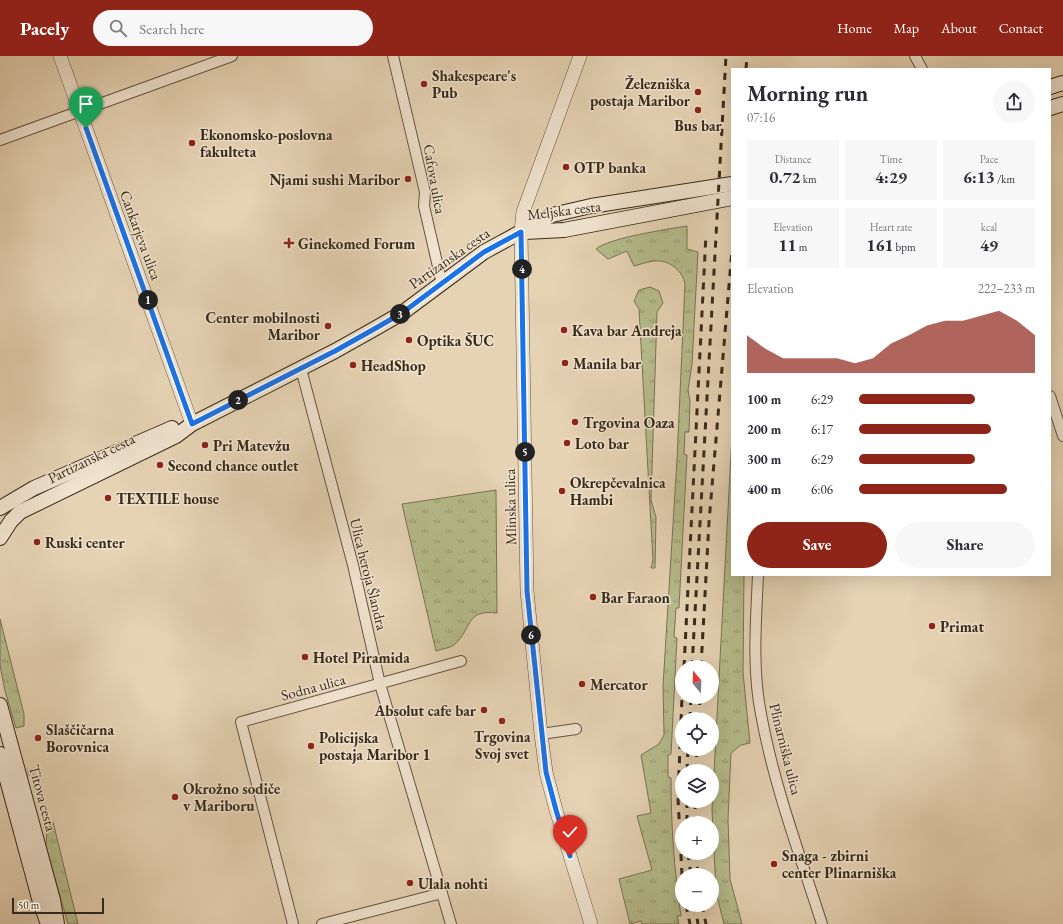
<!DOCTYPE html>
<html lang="en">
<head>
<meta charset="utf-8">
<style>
	:root { --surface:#fff; --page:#f7f7f7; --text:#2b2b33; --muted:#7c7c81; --accent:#8f2418 }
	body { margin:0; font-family:"EB Garamond",serif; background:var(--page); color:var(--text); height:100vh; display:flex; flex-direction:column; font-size:15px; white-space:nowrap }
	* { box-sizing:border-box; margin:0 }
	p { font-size:13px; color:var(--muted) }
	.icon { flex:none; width:22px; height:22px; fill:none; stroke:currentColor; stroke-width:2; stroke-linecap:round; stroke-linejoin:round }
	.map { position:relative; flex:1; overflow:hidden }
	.side { position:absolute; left:731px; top:12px; width:320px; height:508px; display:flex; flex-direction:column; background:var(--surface); border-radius:0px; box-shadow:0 4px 16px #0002 }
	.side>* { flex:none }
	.needle { width:26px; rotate:341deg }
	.tools { position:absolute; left:675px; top:604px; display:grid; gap:8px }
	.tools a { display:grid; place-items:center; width:44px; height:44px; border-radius:50%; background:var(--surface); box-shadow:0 4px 16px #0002; font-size:20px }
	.scale { position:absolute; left:12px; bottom:10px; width:92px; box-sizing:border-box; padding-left:4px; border:2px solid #382b1b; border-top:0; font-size:11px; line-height:14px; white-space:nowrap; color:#382b1b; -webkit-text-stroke:3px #efe2ce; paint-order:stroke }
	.pin { position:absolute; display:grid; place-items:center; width:34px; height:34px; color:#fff; margin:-41px -17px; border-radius:50% 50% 50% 0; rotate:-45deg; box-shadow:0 0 4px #0007 }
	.pin .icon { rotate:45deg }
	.km { position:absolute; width:20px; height:20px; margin:-10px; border-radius:50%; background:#222; color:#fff; font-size:11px; line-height:20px; text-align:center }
	.round { display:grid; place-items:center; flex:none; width:42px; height:42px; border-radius:21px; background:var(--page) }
	.headline { display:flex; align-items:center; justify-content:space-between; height:68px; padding:0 16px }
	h1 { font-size:22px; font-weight:700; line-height:30px }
	.figures { display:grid; grid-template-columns:repeat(3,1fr); gap:6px; height:68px; padding:4px 16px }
	.figures div { display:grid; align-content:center; border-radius:0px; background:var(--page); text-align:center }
	.figures b { font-size:17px; font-weight:700 }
	.figures small { font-size:11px; font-weight:400 }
	.figures p { font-size:11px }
	.chart { height:112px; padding:8px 16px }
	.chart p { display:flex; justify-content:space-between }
	.chart svg { width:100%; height:72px; margin-top:4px; fill:var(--accent); opacity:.7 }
	.button { display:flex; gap:8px; margin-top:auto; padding:8px 16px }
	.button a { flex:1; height:46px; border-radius:24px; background:var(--accent); color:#fff; font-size:16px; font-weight:700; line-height:46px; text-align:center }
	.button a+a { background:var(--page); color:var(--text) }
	ul { padding:0 16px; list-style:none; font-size:13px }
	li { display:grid; grid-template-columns:64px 48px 1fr; align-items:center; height:30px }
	li i { height:10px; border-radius:5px; background:var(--accent) }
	header { display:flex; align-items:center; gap:24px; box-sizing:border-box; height:56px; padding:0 20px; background:var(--accent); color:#fff }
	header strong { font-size:19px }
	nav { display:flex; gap:22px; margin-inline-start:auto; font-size:14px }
	.search { width:280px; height:36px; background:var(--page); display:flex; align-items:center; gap:10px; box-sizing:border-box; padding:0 14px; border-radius:22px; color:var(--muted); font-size:15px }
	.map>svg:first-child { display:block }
	.grass { fill:url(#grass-tufts); stroke:#777454 }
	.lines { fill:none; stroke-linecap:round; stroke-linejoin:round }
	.pedestrian-tunnel { stroke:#c3b195; stroke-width:8; stroke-dasharray:8 4; stroke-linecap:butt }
	.minor-casing { stroke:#645541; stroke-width:12 }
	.tertiary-casing { stroke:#645541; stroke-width:14 }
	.secondary-casing { stroke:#382b1b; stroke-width:16 }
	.minor { stroke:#efe2ce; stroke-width:10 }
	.tertiary { stroke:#efe2ce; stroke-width:13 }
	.secondary { stroke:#efe2ce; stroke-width:14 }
	.rail { stroke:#382b1b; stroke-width:3; stroke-dasharray:7 7; stroke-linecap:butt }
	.route-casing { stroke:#fff; stroke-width:8 }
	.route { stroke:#1a73e8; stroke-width:5 }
	.poi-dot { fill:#8f2418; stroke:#efe2ce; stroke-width:1.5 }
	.labels { text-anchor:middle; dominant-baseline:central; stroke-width:3; stroke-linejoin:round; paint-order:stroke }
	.poi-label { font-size:15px; font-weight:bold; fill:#382b1b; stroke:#efe2ce; text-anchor:start }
	.street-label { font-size:15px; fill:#382b1b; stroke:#efe2ce }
</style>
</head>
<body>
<header>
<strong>Pacely</strong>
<div class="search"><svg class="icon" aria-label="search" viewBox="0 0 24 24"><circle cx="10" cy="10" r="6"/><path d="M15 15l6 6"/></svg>Search here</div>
<nav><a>Home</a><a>Map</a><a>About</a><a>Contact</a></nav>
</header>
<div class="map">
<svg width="1063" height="868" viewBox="0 0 1063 868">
	<defs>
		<pattern id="grass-tufts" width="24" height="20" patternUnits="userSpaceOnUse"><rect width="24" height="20" fill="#b6bc8c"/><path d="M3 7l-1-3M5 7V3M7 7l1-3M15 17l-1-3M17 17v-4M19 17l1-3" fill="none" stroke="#959972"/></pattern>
	</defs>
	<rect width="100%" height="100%" fill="#e6d3b4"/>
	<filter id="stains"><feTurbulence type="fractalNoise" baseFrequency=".005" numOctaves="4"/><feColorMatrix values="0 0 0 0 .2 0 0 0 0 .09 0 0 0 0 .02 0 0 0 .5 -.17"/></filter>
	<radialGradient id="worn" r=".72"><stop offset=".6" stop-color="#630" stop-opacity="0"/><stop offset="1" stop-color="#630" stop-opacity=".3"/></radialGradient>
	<g class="grass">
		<path d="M687 170V193L698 196 692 308 688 334 690 345 689 376H685L684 398 687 399 679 552H676L674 581 677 582 671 698 668 699V721L671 722C671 768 674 813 681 860H677L679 868H642L641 865 630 868 619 823 652 814 637 760 651 757 641 699 659 688 664 679 663 630 677 404 685 228C683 216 672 206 660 205 652 204 642 208 634 210L627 195 608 203 596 193C608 182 669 173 687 170Z"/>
		<polygon points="650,231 659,235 663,247 657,256 651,444 656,461 655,512 651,512 653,504 639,253 634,245 639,234"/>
		<polygon points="732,379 732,519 744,519 743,616 750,687 741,689 731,697 728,763 730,823 742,868 724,868 716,836 712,754"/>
		<path d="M496 434 497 557C465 553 473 572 454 589 450 592 441 593 436 595L402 448Z"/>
		<polygon points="0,563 24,658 24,670 16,672 5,635 0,609"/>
		<polygon points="53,766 78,868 68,868 67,865 46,790 47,772"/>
	</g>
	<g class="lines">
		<polyline class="pedestrian-tunnel" points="15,718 38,715"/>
		<g class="minor-casing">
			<g id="minor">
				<polyline points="393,0 425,136 424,150 442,228"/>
				<polyline points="915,0 922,13"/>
				<polyline points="0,84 232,0"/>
				<polyline points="301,313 353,509 380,628 451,868"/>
				<polyline points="1050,340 1063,380"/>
				<path d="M758 519C756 565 752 613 761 658 774 730 800 799 822 868"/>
				<polyline points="541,678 576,673"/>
				<polyline points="293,868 241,666 461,605"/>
				<polyline points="322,868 442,837"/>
			</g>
		</g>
		<g class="tertiary-casing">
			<g id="tertiary">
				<polyline points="60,0 192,368"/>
				<polyline points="580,0 523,156 521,176 527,535 541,678 546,716 556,754 591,868"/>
			</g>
		</g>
		<g class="secondary-casing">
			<g id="secondary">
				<polyline points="1050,31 1063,27"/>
				<polyline points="1050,52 1063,48"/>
				<polyline points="525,176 564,174 732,142"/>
				<polyline points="0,452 34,432 172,372"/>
				<polyline points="0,482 11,465 20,456 176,380 192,368 335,295 376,272 402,257 484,196 552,159 591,150 732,128"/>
				<polyline points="0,649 53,844 57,868"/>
				<polyline points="0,698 40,846 48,868"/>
			</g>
		</g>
		<use href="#minor" class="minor"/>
		<use href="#tertiary" class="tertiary"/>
		<use href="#secondary" class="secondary"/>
		<g class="rail">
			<polyline points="746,13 747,0"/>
			<polyline points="684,611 706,178"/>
			<polyline points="692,611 726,0"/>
			<polyline points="701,611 709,466 732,194"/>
			<polyline points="690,663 691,641"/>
			<polyline points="699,663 700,641"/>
			<polyline points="687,715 688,693"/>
			<polyline points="696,715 697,693"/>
			<polyline points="687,745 687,767"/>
			<polyline points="695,767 695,745"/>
			<polyline points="688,797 691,819"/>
			<polyline points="696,797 698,819"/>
			<polyline points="682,819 678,742 682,641"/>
			<polyline points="686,849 690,868"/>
			<polyline points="695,849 698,868"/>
			<polyline points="702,849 706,868"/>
		</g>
	</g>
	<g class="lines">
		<g class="route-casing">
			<polyline id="route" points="86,72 192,368 335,295 376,272 402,257 484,196 521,176 527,535 546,716 556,754 570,800"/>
		</g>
		<use href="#route" class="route"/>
	</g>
	<g class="poi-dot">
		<circle cx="424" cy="28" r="4"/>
		<circle cx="698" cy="36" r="4"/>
		<circle cx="698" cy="54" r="4"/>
		<circle cx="192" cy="87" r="4"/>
		<circle cx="566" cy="111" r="4"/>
		<circle cx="408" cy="123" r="4"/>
		<path d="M287 181h4v4h4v4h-4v4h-4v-4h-4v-4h4z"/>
		<circle cx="328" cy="270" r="4"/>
		<circle cx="564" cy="274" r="4"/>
		<circle cx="409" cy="284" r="4"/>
		<circle cx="565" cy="307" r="4"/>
		<circle cx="353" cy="309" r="4"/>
		<circle cx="575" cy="366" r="4"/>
		<circle cx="567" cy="387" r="4"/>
		<circle cx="205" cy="389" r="4"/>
		<circle cx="160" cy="409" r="4"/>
		<circle cx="562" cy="435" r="4"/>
		<circle cx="108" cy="442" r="4"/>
		<circle cx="37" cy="486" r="4"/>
		<circle cx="593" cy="541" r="4"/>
		<circle cx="932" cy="570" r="4"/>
		<circle cx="305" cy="601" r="4"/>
		<circle cx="582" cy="628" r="4"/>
		<circle cx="484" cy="654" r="4"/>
		<circle cx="502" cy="665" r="4"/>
		<circle cx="38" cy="682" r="4"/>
		<circle cx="311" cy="690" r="4"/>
		<circle cx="175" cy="741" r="4"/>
		<circle cx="774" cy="808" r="4"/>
		<circle cx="410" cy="827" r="4"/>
	</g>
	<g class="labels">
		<g class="poi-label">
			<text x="432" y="19">Shakespeare's<tspan x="432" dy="17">Pub</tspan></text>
			<text x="690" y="27" text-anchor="end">Železniška<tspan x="690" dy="17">postaja Maribor</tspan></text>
			<text x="698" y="69" text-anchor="middle">Bus bar</text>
			<text x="200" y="78">Ekonomsko-poslovna<tspan x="200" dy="17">fakulteta</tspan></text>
			<text x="574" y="111">OTP banka</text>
			<text x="400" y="123" text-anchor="end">Njami sushi Maribor</text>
			<text x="298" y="187">Ginekomed Forum</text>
			<text x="320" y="261" text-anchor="end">Center mobilnosti<tspan x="320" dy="17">Maribor</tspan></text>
			<text x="572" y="274">Kava bar Andreja</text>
			<text x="417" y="284">Optika ŠUC</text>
			<text x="573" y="307">Manila bar</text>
			<text x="361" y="309">HeadShop</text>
			<text x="583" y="366">Trgovina Oaza</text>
			<text x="575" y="387">Loto bar</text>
			<text x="213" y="389">Pri Matevžu</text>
			<text x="168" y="409">Second chance outlet</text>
			<text x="570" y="426">Okrepčevalnica<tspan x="570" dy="17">Hambi</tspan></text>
			<text x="116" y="442">TEXTILE house</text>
			<text x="45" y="486">Ruski center</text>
			<text x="601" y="541">Bar Faraon</text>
			<text x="940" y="570">Primat</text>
			<text x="313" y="601">Hotel Piramida</text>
			<text x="590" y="628">Mercator</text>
			<text x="476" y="654" text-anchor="end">Absolut cafe bar</text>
			<text x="46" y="673">Slaščičarna<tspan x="46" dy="17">Borovnica</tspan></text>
			<text x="502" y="680" text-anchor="middle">Trgovina<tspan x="502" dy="17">Svoj svet</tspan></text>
			<text x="319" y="681">Policijska<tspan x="319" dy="17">postaja Maribor 1</tspan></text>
			<text x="183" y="732">Okrožno sodiče<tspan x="183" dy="17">v Mariboru</tspan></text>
			<text x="782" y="799">Snaga - zbirni<tspan x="782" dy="17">center Plinarniška</tspan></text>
			<text x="418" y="827">Ulala nohti</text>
		</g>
		<g class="street-label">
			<text transform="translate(435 123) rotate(80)">Cafova ulica</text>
			<text transform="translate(564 154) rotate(-7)">Meljska cesta</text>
			<text transform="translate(141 179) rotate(70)">Cankarjeva ulica</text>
			<text transform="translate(449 202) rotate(-35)">Partizanska cesta</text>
			<text transform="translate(91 402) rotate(-26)">Partizanska cesta</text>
			<text transform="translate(510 451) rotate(-91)">Mlinska ulica</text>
			<text transform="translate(369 518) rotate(76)">Ulica heroja Šlandra</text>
			<text transform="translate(313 631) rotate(-15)">Sodna ulica</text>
			<text transform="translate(786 693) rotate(76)">Plinarniška ulica</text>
			<text transform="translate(43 742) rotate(75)">Titova cesta</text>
		</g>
	</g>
	<rect width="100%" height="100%" filter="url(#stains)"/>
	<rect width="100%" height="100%" fill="url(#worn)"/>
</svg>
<div class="tools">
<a><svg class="needle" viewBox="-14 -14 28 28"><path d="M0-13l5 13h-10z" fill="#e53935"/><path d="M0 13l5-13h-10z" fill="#7c7c81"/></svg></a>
<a><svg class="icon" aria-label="locate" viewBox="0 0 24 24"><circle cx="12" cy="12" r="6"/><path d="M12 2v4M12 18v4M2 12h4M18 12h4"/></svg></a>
<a><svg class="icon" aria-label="layers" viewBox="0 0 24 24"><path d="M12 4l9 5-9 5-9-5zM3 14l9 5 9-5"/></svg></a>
<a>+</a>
<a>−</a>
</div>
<div class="scale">50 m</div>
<div class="pin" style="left:86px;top:72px;background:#1e9e55"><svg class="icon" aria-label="arrive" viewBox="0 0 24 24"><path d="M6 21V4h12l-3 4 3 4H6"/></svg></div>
<div class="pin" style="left:570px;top:800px;background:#d93025"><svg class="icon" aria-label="check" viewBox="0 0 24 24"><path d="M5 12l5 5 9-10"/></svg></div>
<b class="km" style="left:148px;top:244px">1</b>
<b class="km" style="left:238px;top:344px">2</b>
<b class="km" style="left:400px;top:258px">3</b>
<b class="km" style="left:522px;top:213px">4</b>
<b class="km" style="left:525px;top:396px">5</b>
<b class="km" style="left:531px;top:579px">6</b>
<section class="side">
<div class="headline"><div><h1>Morning run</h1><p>07:16</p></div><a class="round"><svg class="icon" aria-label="share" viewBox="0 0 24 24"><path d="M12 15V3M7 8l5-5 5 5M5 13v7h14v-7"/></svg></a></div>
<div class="figures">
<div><p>Distance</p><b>0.72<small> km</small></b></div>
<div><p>Time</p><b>4:29</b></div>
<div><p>Pace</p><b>6:13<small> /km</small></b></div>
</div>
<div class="figures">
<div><p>Elevation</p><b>11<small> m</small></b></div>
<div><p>Heart rate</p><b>161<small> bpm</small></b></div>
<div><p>kcal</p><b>49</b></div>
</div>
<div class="chart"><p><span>Elevation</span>222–233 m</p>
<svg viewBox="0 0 160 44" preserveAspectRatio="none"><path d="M0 44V21L10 29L20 35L30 35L40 35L50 35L60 38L70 35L80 26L90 21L100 15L110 12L120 12L130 9L140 6L150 12L160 21V44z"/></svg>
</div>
<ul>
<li><b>100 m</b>6:29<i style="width:66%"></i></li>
<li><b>200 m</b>6:17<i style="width:75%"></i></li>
<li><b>300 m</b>6:29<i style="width:66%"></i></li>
<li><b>400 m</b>6:06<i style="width:84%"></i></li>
</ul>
<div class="button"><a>Save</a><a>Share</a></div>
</section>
</div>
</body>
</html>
